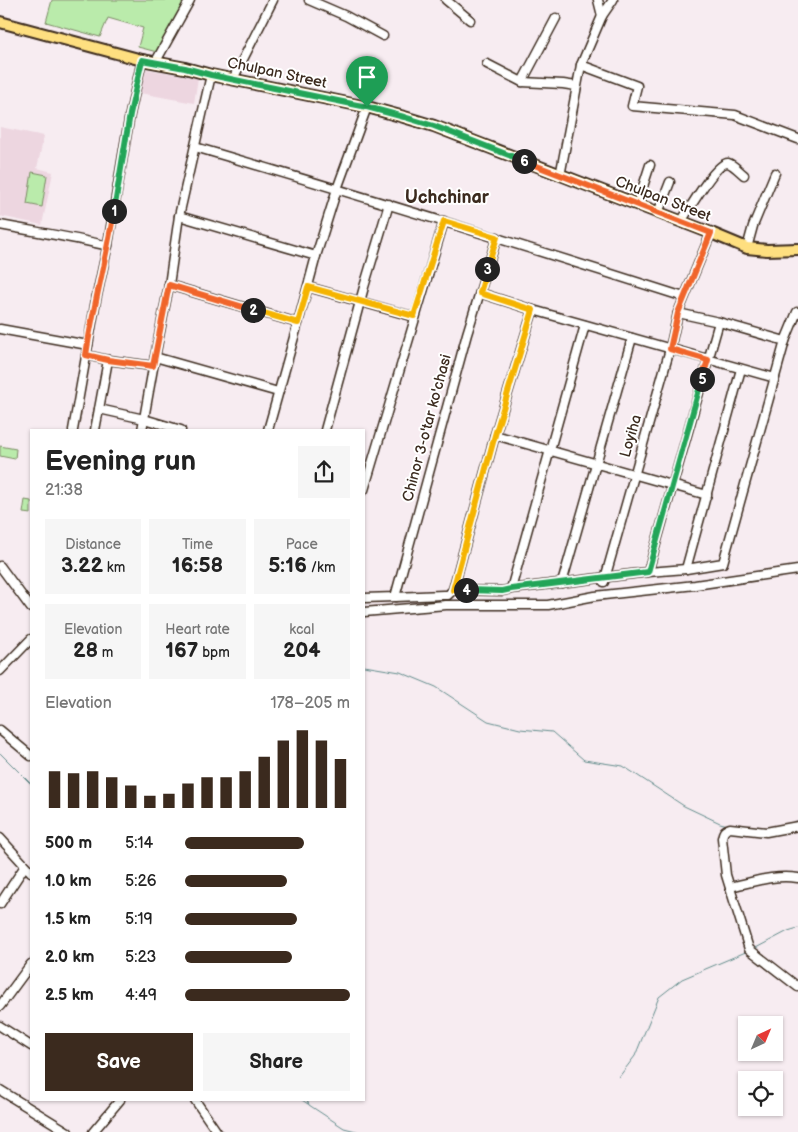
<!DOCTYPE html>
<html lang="en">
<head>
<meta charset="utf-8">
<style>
	:root { --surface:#fff; --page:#f6f6f6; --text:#222; --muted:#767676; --accent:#3b2a1e }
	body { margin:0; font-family:"Balsamiq Sans",sans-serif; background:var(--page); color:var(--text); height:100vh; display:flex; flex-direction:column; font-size:19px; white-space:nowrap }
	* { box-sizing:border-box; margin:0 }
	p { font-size:16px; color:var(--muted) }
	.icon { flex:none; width:28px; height:28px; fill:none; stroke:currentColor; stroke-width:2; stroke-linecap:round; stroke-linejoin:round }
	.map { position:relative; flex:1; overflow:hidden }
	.drawer { position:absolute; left:30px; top:429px; width:335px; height:672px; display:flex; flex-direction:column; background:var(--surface); border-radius:0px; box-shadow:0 1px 4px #0004 }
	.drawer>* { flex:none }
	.needle { width:32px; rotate:44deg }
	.tools { position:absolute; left:738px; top:1016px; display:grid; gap:10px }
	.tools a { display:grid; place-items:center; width:45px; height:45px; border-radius:0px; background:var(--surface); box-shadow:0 1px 4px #0004; font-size:25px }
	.pin { position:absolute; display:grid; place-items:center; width:42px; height:42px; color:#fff; margin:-51px -21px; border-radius:50% 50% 50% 0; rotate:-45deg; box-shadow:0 0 5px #0007 }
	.pin .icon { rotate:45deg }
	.km { position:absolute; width:25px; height:25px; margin:-12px; border-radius:50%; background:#222; color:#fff; font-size:14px; line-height:25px; text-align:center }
	.round { display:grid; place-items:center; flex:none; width:52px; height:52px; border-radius:0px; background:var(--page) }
	.summary { display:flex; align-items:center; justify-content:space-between; height:85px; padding:0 15px }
	h1 { font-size:28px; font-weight:700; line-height:38px }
	.stats { display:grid; grid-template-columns:repeat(3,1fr); gap:8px; height:85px; padding:5px 15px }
	.stats div { display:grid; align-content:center; border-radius:0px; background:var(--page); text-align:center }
	.stats b { font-size:21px; font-weight:700 }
	.stats small { font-size:14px; font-weight:400 }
	.stats p { font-size:14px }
	.chart { height:140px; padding:10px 15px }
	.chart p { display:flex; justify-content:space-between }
	.chart svg { width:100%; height:90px; margin-top:5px; stroke:var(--accent); stroke-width:6 }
	.button { display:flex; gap:10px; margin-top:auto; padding:10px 15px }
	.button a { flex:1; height:58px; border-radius:0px; background:var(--accent); color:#fff; font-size:20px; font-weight:700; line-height:58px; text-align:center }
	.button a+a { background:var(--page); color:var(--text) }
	ul { padding:0 15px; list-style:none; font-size:16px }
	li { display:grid; grid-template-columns:80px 60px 1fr; align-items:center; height:38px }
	li i { height:12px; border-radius:6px; background:var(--accent) }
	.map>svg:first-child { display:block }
	.built { fill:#edd6e0 }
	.green { fill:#baebab; stroke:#7a8a64 }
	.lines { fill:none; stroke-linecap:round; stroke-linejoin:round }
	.stream { stroke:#628c8b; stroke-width:1 }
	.minor-casing { stroke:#3b2a1e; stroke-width:11 }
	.major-casing { stroke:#3b2a1e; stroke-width:14 }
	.minor { stroke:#fff; stroke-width:8 }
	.major { stroke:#fedf80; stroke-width:10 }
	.split-1-casing { stroke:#fff; stroke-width:10 }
	.split-2-casing { stroke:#fff; stroke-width:10 }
	.split-3-casing { stroke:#fff; stroke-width:10 }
	.split-4-casing { stroke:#fff; stroke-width:10 }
	.split-5-casing { stroke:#fff; stroke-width:10 }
	.split-6-casing { stroke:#fff; stroke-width:10 }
	.split-7-casing { stroke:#fff; stroke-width:10 }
	.split-1 { stroke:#22a559; stroke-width:6 }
	.split-2 { stroke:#f0652b; stroke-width:6 }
	.split-3 { stroke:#f5b400; stroke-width:6 }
	.split-4 { stroke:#f5b400; stroke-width:6 }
	.split-5 { stroke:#22a559; stroke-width:6 }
	.split-6 { stroke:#f0652b; stroke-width:6 }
	.split-7 { stroke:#22a559; stroke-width:6 }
	.labels { text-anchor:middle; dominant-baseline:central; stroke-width:4; stroke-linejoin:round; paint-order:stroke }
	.street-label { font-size:15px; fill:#3b2a1e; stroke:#fff }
	.quarter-label { font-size:18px; font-weight:bold; fill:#3b2a1e; stroke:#fff }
</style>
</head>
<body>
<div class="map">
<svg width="798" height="1132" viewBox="0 0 798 1132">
	<rect width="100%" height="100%" fill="#f7ecf1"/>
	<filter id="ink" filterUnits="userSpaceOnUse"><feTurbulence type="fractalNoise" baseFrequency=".02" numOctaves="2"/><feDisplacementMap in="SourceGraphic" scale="10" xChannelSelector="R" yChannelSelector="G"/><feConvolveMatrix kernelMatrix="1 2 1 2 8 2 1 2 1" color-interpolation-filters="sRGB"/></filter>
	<g filter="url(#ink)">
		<g class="built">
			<polygon points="146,69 198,78 194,103 140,93"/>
			<polygon points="0,127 44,136 37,168 53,172 42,225 0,216"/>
		</g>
		<g class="green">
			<polygon points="52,0 185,0 157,52 138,47 143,28 108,18 100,37 46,22"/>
			<polygon points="32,172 47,175 42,207 27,204"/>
			<polygon points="0,446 16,449 15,459 0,456"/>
			<polygon points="25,500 31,501 31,514 23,513"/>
		</g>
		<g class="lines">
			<g class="stream">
				<polyline points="364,666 400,672 436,687 488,721 520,729 552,732 584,760 623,766 684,806 720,823 728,825"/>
				<polyline points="0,753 31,784"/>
				<polyline points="762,828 774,827 798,821"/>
				<polyline points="754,949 788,931 798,928"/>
				<polyline points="619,1077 635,1056 659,997 682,979 748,951"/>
				<polyline points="302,1100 308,1104"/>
				<polyline points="307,1100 309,1105 344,1128 360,1132"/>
			</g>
			<g class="minor-casing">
				<g id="minor">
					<polyline points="309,0 346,16 383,36"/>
					<polyline points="446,0 470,20"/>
					<polyline points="602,16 613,0"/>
					<polyline points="155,63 190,0"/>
					<polyline points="487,64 522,82 563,84 576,86"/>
					<polyline points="581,65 637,86 632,106 735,115 798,139"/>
					<polyline points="233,79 273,0"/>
					<polyline points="522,82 556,18"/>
					<path d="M195 147C359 195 521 245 684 297"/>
					<polyline points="560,176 581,65 602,16 598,0"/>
					<polyline points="637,205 650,165"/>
					<polyline points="658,213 670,182"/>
					<polyline points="179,216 316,256"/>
					<path d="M681 222C688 211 716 162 728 163 733 164 740 172 744 175"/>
					<path d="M0 225C36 232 72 237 108 246"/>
					<polyline points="747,248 753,226 775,173"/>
					<polyline points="169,285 298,323"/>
					<polyline points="308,287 415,317"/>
					<polyline points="480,293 533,310 775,378"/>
					<polyline points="678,313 719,322 785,341"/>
					<polyline points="0,329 88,345"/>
					<polyline points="86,355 108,360 153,366"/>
					<polyline points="155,357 278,392"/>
					<polyline points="108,360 99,409 144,419 181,430"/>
					<polyline points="73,430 96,300 108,244 130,114 142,60"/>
					<polyline points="95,430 99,409"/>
					<polyline points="142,430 155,357 169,285 179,216 211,75"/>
					<polyline points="268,430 298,323 316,256 337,189 367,107"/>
					<polyline points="325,430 364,287 389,204"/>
					<polyline points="495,435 707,495"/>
					<polyline points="364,490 444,221"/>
					<polyline points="0,566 31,608"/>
					<polyline points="686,569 741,369"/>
					<polyline points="648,572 719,322"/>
					<polyline points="604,582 670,349 678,313 711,233"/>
					<polyline points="562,583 632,338"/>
					<polyline points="511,589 585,325"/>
					<polyline points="453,590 502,591 511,589 648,572 686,569 723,563 785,341 797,312"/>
					<polyline points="395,597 443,595 448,595 453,590 495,435 533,310"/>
					<polyline points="364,598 395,597 467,334 497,237"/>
					<polyline points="364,612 446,605 548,605 595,596 695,585 798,570"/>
					<polyline points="0,671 31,639"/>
					<polyline points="0,730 31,756"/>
					<path d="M798 826 766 832 730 828C724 830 723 832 722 838L726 875 749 949 798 987"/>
					<polyline points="0,838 31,872"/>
					<path d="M730 887C753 882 775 874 798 878"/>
					<polyline points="0,904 25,866"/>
					<polyline points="0,1006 31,964"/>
					<polyline points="0,1026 31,1046"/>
					<polyline points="0,1090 68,1132"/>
					<polyline points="195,1100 217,1132"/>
					<polyline points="93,1132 120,1100"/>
				</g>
			</g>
			<g class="major-casing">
				<polyline id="major" points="0,22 142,60 185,68 211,75 367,107 404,117 434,126 711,233 747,248 767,250 798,249"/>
			</g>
			<use href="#minor" class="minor"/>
			<use href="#major" class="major"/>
		</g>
	</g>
	<g class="lines" filter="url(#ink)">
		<g class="split-1-casing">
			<polyline id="split-1" points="114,211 130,114 142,60 185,68 211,75 367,107"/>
		</g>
		<g class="split-2-casing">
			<path id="split-2" d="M114 211C106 260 93 307 86 355L108 360 153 366 169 285 253 310"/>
		</g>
		<g class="split-3-casing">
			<polyline id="split-3" points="253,310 298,323 308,287 414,316 444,221 497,237 487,269"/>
		</g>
		<g class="split-4-casing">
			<polyline id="split-4" points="466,590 453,590 495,435 533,310 480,293 487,269"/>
		</g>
		<g class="split-5-casing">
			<polyline id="split-5" points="466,590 502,591 511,589 648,572 702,379"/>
		</g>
		<g class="split-6-casing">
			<polyline id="split-6" points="524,161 711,233 678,313 670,349 708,360 702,379"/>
		</g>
		<g class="split-7-casing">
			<polyline id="split-7" points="367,107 404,117 434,126 524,161"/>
		</g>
		<use href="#split-1" class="split-1"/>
		<use href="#split-2" class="split-2"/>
		<use href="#split-3" class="split-3"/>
		<use href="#split-4" class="split-4"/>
		<use href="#split-5" class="split-5"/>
		<use href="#split-6" class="split-6"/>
		<use href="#split-7" class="split-7"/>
	</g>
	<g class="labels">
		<g class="street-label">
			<text transform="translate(277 73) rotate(12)">Chulpan Street</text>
			<text transform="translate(663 199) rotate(21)">Chulpan Street</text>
			<text transform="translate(427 428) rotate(-75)">Chinor 3-o'tar ko'chasi</text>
			<text transform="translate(631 436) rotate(-74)">Loyiha</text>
		</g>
		<g class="quarter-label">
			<text x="447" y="197">Uchchinar</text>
		</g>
	</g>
</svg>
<div class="tools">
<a><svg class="needle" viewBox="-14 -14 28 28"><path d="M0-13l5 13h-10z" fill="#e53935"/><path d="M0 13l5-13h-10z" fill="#767676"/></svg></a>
<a><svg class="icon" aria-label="locate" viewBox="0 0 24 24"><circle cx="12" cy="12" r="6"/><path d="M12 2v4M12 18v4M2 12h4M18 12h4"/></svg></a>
</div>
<div class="pin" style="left:367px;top:107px;background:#1e9e55"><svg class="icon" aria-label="arrive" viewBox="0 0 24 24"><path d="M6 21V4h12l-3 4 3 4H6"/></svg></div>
<b class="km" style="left:114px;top:211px">1</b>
<b class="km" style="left:253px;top:310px">2</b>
<b class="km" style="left:487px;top:269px">3</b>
<b class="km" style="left:466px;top:590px">4</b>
<b class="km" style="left:702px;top:379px">5</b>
<b class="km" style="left:524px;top:161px">6</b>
<section class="drawer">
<div class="summary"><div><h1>Evening run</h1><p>21:38</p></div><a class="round"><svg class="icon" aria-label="share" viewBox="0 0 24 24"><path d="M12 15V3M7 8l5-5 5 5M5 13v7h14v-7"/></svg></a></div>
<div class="stats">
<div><p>Distance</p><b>3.22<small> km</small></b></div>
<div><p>Time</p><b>16:58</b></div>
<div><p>Pace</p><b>5:16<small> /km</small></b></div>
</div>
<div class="stats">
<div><p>Elevation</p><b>28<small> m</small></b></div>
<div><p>Heart rate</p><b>167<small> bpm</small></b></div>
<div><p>kcal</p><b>204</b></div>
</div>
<div class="chart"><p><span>Elevation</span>178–205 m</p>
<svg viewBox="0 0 160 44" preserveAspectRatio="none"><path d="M5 44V26M15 44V27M25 44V26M35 44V29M45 44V33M55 44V38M65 44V37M75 44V32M85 44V29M95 44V29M105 44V26M115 44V19M125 44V11M135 44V6M145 44V11M155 44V20"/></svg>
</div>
<ul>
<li><b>500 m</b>5:14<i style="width:72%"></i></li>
<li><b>1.0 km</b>5:26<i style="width:62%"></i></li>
<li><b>1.5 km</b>5:19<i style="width:68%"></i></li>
<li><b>2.0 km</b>5:23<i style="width:65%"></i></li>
<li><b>2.5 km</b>4:49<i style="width:100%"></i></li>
</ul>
<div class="button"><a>Save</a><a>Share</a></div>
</section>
</div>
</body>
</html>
